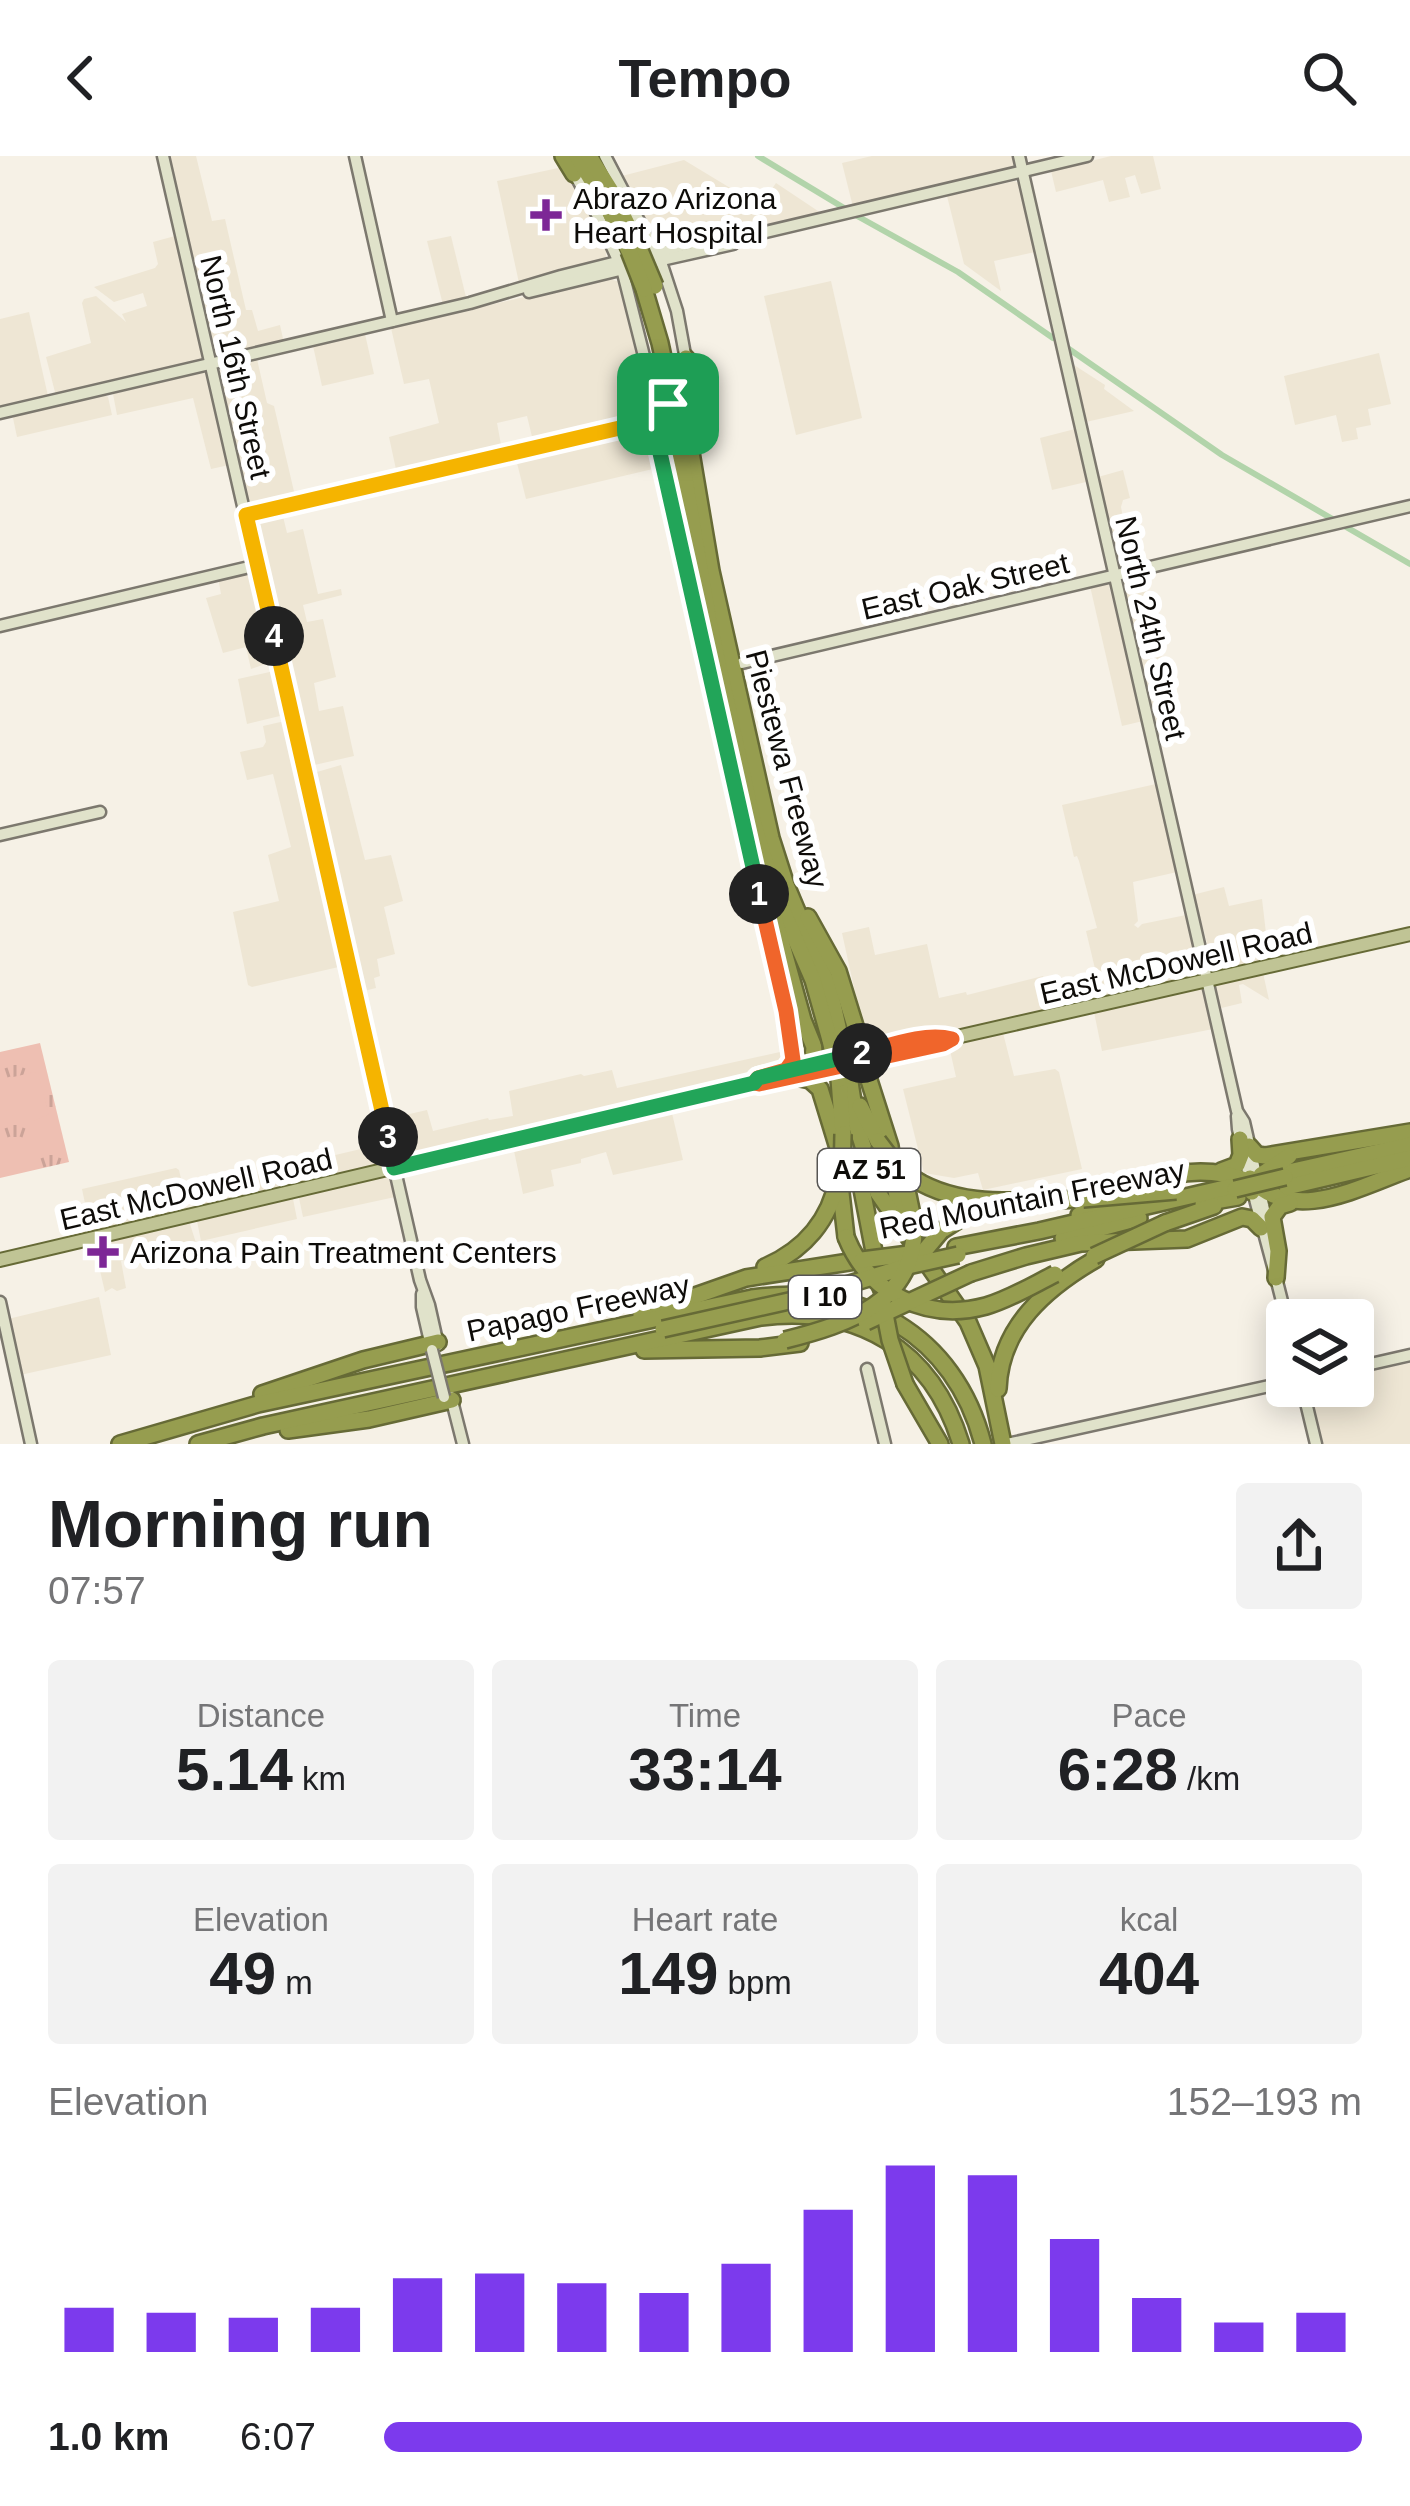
<!DOCTYPE html>
<html lang="en">
<head>
<meta charset="utf-8">
<style>
	:root { --surface:#fff; --page:#f2f2f2; --text:#202124; --muted:#757577; --accent:#7c3aed }
	body { margin:0; font-family:Helvetica,sans-serif; background:var(--page); color:var(--text); height:100vh; display:flex; flex-direction:column; font-size:45px; white-space:nowrap }
	* { box-sizing:border-box; margin:0 }
	p { font-size:39px; color:var(--muted) }
	.icon { flex:none; width:66px; height:66px; fill:none; stroke:currentColor; stroke-width:2; stroke-linecap:round; stroke-linejoin:round }
	.map { position:relative; height:1288px; overflow:hidden }
	.drawer { display:flex; flex-direction:column; background:var(--surface); flex:1 }
	.drawer>* { flex:none }
	.fabs { position:absolute; left:1266px; top:1143px; display:grid; gap:24px }
	.fabs a { display:grid; place-items:center; width:108px; height:108px; border-radius:12px; background:var(--surface); box-shadow:0 6px 30px #0003; font-size:60px }
	.pin { position:absolute; display:grid; place-items:center; width:102px; height:102px; color:#fff; margin:-51px; border-radius:24px; box-shadow:0 6px 18px #0006 }
	.km { position:absolute; width:60px; height:60px; margin:-30px; border-radius:50%; background:#222; color:#fff; font-size:33px; line-height:60px; text-align:center }
	.round { display:grid; place-items:center; flex:none; width:126px; height:126px; border-radius:12px; background:var(--page) }
	.headline { display:flex; align-items:center; justify-content:space-between; height:204px; padding:0 48px }
	h1 { font-size:66px; font-weight:800; line-height:90px }
	.metrics { display:grid; grid-template-columns:repeat(3,1fr); gap:18px; height:204px; padding:12px 48px }
	.metrics div { display:grid; align-content:center; border-radius:12px; background:var(--page); text-align:center }
	.metrics b { font-size:60px; font-weight:800 }
	.metrics small { font-size:33px; font-weight:400 }
	.metrics p { font-size:33px }
	.chart { height:336px; padding:24px 48px }
	.chart p { display:flex; justify-content:space-between }
	.chart svg { width:100%; height:216px; margin-top:12px; stroke:var(--accent); stroke-width:6 }
	ul { padding:0 48px; list-style:none; font-size:39px }
	li { display:grid; grid-template-columns:192px 144px 1fr; align-items:center; height:90px }
	li i { height:30px; border-radius:15px; background:var(--accent) }
	header { display:flex; justify-content:space-between; align-items:center; height:156px; padding:0 48px; background:var(--surface); font-size:54px; font-weight:800 }
	.map>svg:first-child { display:block }
	.built { fill:#eee6d4 }
	.grass { fill:url(#grass-tufts) }
	.garden { fill:#eebfb2 }
	.lines { fill:none; stroke-linecap:round; stroke-linejoin:round }
	.canal { stroke:#b2d4aa; stroke-width:6 }
	.secondary-casing { stroke:#7c786e; stroke-width:15 }
	.primary-casing { stroke:#666a36; stroke-width:16 }
	.highway-casing { stroke:#666a36; stroke-width:20 }
	.secondary { stroke:#e0e2ca; stroke-width:10 }
	.primary { stroke:#c0c495; stroke-width:12 }
	.highway { stroke:#969d4f; stroke-width:15 }
	.secondary-bridge-casing { stroke:#7c786e; stroke-width:15; stroke-linecap:butt }
	.highway-bridge-casing { stroke:#666a36; stroke-width:20; stroke-linecap:butt }
	.secondary-bridge { stroke:#e0e2ca; stroke-width:10 }
	.highway-bridge { stroke:#969d4f; stroke-width:15 }
	.split-1-casing { stroke:#fff; stroke-width:24 }
	.split-2-casing { stroke:#fff; stroke-width:24 }
	.split-3-casing { stroke:#fff; stroke-width:24 }
	.split-4-casing { stroke:#fff; stroke-width:24 }
	.split-5-casing { stroke:#fff; stroke-width:24 }
	.split-1 { stroke:#22a559; stroke-width:15 }
	.split-2 { stroke:#f0652b; stroke-width:15 }
	.split-3 { stroke:#22a559; stroke-width:15 }
	.split-4 { stroke:#f5b400; stroke-width:15 }
	.split-5 { stroke:#f5b400; stroke-width:15 }
	.poi-dot { fill:#7d2796; stroke:#fff; stroke-width:4.5 }
	.labels { text-anchor:middle; dominant-baseline:central; stroke-width:12; stroke-linejoin:round; paint-order:stroke }
	.shield { fill:#fff; stroke:#565553; stroke-width:3 }
	.shield-label { font-size:27px; font-weight:bold; fill:#0e0c09 }
	.poi-label { font-size:30px; fill:#0e0c09; stroke:#fff; text-anchor:start }
	.street-label { font-size:30px; fill:#0e0c09; stroke:#fff }
</style>
</head>
<body>
<header><svg class="icon" aria-label="back" viewBox="0 0 24 24"><path d="M15 5l-7 7 7 7"/></svg>Tempo<svg class="icon" aria-label="search" viewBox="0 0 24 24"><circle cx="10" cy="10" r="6"/><path d="M15 15l6 6"/></svg></header>
<div class="map">
<svg width="1410" height="1288" viewBox="0 0 1410 1288">
	<defs>
		<pattern id="grass-tufts" width="24" height="20" patternUnits="userSpaceOnUse" patternTransform="scale(3)"><rect width="24" height="20" fill="#eebfb2"/><path d="M3 7l-1-3M5 7V3M7 7l1-3M15 17l-1-3M17 17v-4M19 17l1-3" fill="none" stroke="#cba398"/></pattern>
	</defs>
	<rect width="100%" height="100%" fill="#f6f1e6"/>
	<g class="built">
		<polygon points="168,0 196,0 212,65 225,63 246,154 252,154 258,175 280,169 284,187 221,202 215,198"/>
		<polygon points="872,0 1014,0 1016,9 1014,14 853,51 842,7"/>
		<polygon points="1111,0 1153,0 1161,33 1141,38 1135,19 1125,22 1130,41 1109,46 1103,24 1056,36 1051,15"/>
		<polygon points="684,4 760,50 776,27 824,59 777,70 665,86 653,81 618,21"/>
		<polygon points="563,11 606,89 606,101 600,105 565,112 519,127 497,25"/>
		<polygon points="1015,25 1018,27 1035,96 994,105 1001,135 964,108 947,40"/>
		<polygon points="175,80 205,202 201,206 56,240 46,201 91,187 82,147 84,143 96,140 126,166 122,158 147,150 143,137 114,146 94,131 155,112 158,108 153,86"/>
		<polygon points="451,80 466,141 443,149 427,85"/>
		<polygon points="606,122 620,126 640,197 648,257 645,262 534,289 527,260 497,267 502,294 397,318 389,281 439,267 429,223 404,228 391,172"/>
		<polygon points="831,125 862,262 796,279 764,140"/>
		<polygon points="29,156 48,240 0,253 0,163"/>
		<polygon points="365,178 374,218 322,230 313,190"/>
		<polygon points="1379,197 1391,248 1368,253 1371,269 1356,272 1358,283 1342,286 1336,259 1295,269 1284,220"/>
		<polygon points="257,203 267,247 274,250 296,344 250,353 220,217"/>
		<polygon points="1074,209 1105,229 1104,233 1134,255 1086,266"/>
		<polygon points="204,216 209,218 229,309 211,313 193,242 117,259 113,238"/>
		<polygon points="104,239 108,241 112,259 17,281 13,262 15,259"/>
		<polygon points="648,268 657,312 526,343 515,299"/>
		<polygon points="1075,273 1086,326 1052,334 1040,282"/>
		<polygon points="1123,314 1130,342 1123,344 1121,351 1124,367 1130,366 1140,410 1121,415 1098,321"/>
		<polygon points="281,352 287,377 303,373 318,438 341,433 342,439 303,449 307,466 323,463 336,521 314,527 319,555 343,550 354,600 310,610 251,361"/>
		<polygon points="254,415 274,505 251,513 246,491 223,497 206,442 221,438 218,421"/>
		<polygon points="1142,418 1176,563 1156,568 1153,566 1122,425"/>
		<polygon points="1108,426 1143,565 1122,570 1090,430"/>
		<polygon points="274,515 277,516 284,559 247,568 238,523"/>
		<polygon points="285,565 288,566 343,810 252,831 248,829 233,756 279,745 268,699 291,691 273,618 247,624 240,596 263,591 266,586 263,570"/>
		<polygon points="341,609 365,704 391,699 403,745 384,751 395,798 377,803 380,820 374,822 376,832 360,836 310,618"/>
		<polygon points="1156,628 1177,716 1133,726 1138,765 1134,769 1138,772 1142,768 1186,759 1199,815 1177,824 1082,848 1077,829 1079,825 1097,821 1086,775 1097,772 1079,705 1077,700 1074,701 1062,649"/>
		<polygon points="1224,731 1229,750 1262,743 1269,803 1218,814 1214,812 1194,740 1196,738"/>
		<polygon points="869,771 875,799 927,788 939,842 966,836 967,839 1043,820 1052,855 955,877 867,891 842,777"/>
		<polygon points="1263,817 1269,844 1243,828 1239,829 1242,847 1209,855 1213,873 1102,895 1094,856"/>
		<polygon points="1003,877 1014,920 1055,913 1059,916 1082,1013 983,1034 978,1017 954,1022 924,1017 903,933 956,921 949,890"/>
		<polygon points="789,894 791,908 732,927 401,1004 390,966 392,962 427,954 433,975 488,962 489,964 513,960 509,935 581,918 584,920 612,914 617,932"/>
		<polygon points="671,953 683,1004 613,1019 606,996 581,1003 581,1007 551,1014 554,1030 523,1038 513,990"/>
		<polygon points="375,966 378,969 386,1004 383,1009 299,1029 296,1027 293,1009 365,992 361,969"/>
		<polygon points="287,1011 289,1031 193,1052 188,1031 222,1022 227,1026"/>
		<polygon points="176,1012 179,1014 188,1053 186,1056 94,1078 91,1076 82,1033"/>
		<polygon points="386,1021 389,1022 395,1041 303,1061 299,1042 301,1040"/>
		<polygon points="290,1042 293,1043 297,1063 201,1085 197,1065 200,1063"/>
		<polygon points="189,1065 196,1087 121,1105 126,1132 117,1135 112,1132 105,1136 94,1089"/>
		<polygon points="99,1141 111,1199 20,1219 8,1163"/>
		<polygon points="1410,1207 1410,1288 1322,1288 1308,1230 1353,1230 1353,1218"/>
	</g>
	<polygon class="grass" points="40,887 69,1006 0,1022 0,896"/>
	<polygon class="garden" points="35,916 38,917 49,958 34,965 19,965 0,949 0,924"/>
	<g class="lines">
		<g class="canal">
			<polyline points="758,0 859,61 958,116 1053,182"/>
			<polyline points="1069,193 1222,299 1410,408"/>
		</g>
		<g class="secondary-casing">
			<g id="secondary">
				<polyline points="163,0 420,1124 429,1149 438,1189"/>
				<polyline points="355,0 392,165"/>
				<polyline points="605,0 662,109 677,155 686,204"/>
				<polyline points="1019,0 1237,955 1244,966 1268,1071"/>
				<polyline points="573,15 599,62 622,113 645,204"/>
				<polyline points="657,105 733,88 740,82"/>
				<polyline points="529,136 628,112"/>
				<polyline points="645,202 651,264 786,855 793,904 792,909 786,914"/>
				<polyline points="650,222 660,262"/>
				<polyline points="0,257 470,147 561,120 693,87 731,79 740,82 1087,0"/>
				<polyline points="246,359 654,264 666,256 674,246"/>
				<polyline points="0,470 258,409"/>
				<polyline points="742,507 1410,350"/>
				<polyline points="0,679 100,656"/>
				<path d="M1237 960 1238 973C1252 1039 1272 1101 1287 1166"/>
				<polyline points="422,1138 422,1151 431,1190"/>
				<polyline points="0,1146 31,1288"/>
				<polyline points="1353,1212 1410,1199"/>
				<polyline points="867,1213 885,1288"/>
				<polyline points="1302,1230 1316,1288"/>
				<polyline points="451,1241 463,1288"/>
				<polyline points="1007,1288 1287,1226"/>
			</g>
		</g>
		<g class="primary-casing">
			<g id="primary">
				<polyline points="764,920 906,886 942,880 949,882"/>
				<path d="M0 1104 754 927C776 929 932 894 952 882L1410 778"/>
			</g>
		</g>
		<g class="highway-casing">
			<g id="highway">
				<polyline points="563,0 574,18"/>
				<polyline points="577,0 603,43 629,95"/>
				<polyline points="589,0 611,35 639,92"/>
				<polyline points="644,133 660,187 671,238"/>
				<polyline points="686,202 696,269"/>
				<polyline points="682,243 711,415 771,682 786,729 830,834 840,880"/>
				<polyline points="662,272 673,316"/>
				<polyline points="677,276 709,465 754,669 774,734 813,824 830,884"/>
				<polyline points="769,742 803,864 814,891 813,903 806,909"/>
				<polyline points="808,761 838,815 860,886 868,892 877,893"/>
				<polyline points="879,902 869,911 868,921 890,990 897,1041 907,1072"/>
				<polyline points="849,920 857,971 878,1037 968,1166 987,1210 1003,1288"/>
				<polyline points="795,921 810,924 820,933 842,1005"/>
				<polyline points="839,923 843,978"/>
				<polyline points="860,950 878,985"/>
				<polyline points="1249,990 1257,999 1265,1000 1410,976"/>
				<polyline points="856,1002 881,1132"/>
				<polyline points="1221,1015 1237,1009 1241,999 1240,983"/>
				<polyline points="1284,1017 1410,989"/>
				<path d="M907 1018C957 1055 1024 1044 1083 1043"/>
				<path d="M1250 1022C1293 1070 1361 1030 1410 1013"/>
				<polyline points="901,1026 908,1039 914,1068"/>
				<polyline points="1287,1031 1410,1002"/>
				<polyline points="1252,1036 1261,1019 1289,1000"/>
				<polyline points="841,1037 846,1081"/>
				<polyline points="1203,1047 1238,1041"/>
				<path d="M1079 1059C1138 1032 1181 1000 1248 1025"/>
				<polyline points="1165,1067 1214,1050"/>
				<polyline points="941,1075 971,1056 996,1050"/>
				<polyline points="1063,1082 1139,1062"/>
				<polyline points="956,1091 1039,1075 1246,1027"/>
				<path d="M765 1111C804 1094 830 1064 838 1022"/>
				<polyline points="971,1117 1026,1100 1081,1087 1187,1083 1242,1061 1252,1063 1261,1072"/>
				<polyline points="1276,1122 1278,1095 1272,1061 1280,1050 1290,1047"/>
				<polyline points="641,1159 746,1122 862,1104"/>
				<polyline points="644,1194 760,1192 800,1187"/>
				<polyline points="905,1228 940,1288"/>
				<path d="M998 1233C1000 1171 1046 1132 1096 1103"/>
				<polyline points="262,1238 363,1204 438,1186"/>
				<polyline points="288,1274 369,1263 452,1244"/>
				<path d="M120 1288 258 1248 752 1142C860 1126 955 1178 983 1288"/>
				<path d="M198 1288 263 1270 761 1161C858 1149 932 1193 961 1288"/>
			</g>
		</g>
		<use href="#secondary" class="secondary"/>
		<use href="#primary" class="primary"/>
		<use href="#highway" class="highway"/>
		<g class="secondary-bridge-casing">
			<polyline id="secondary-bridge" points="432,1194 444,1241"/>
		</g>
		<g class="highway-bridge-casing">
			<g id="highway-bridge">
				<polyline points="639,92 655,130"/>
				<polyline points="629,95 644,133"/>
				<polyline points="678,220 682,243"/>
				<polyline points="840,880 849,920"/>
				<polyline points="830,884 839,923"/>
				<polyline points="878,985 897,1010 907,1018"/>
				<polyline points="842,1022 843,978"/>
				<polyline points="1235,1033 1285,1021"/>
				<polyline points="1083,1043 1176,1035"/>
				<path d="M846 1081C869 1138 927 1166 986 1150 1010 1143 1033 1129 1055 1118"/>
				<polyline points="1094,1100 1165,1067"/>
				<polyline points="862,1104 917,1097"/>
				<polyline points="916,1105 941,1075"/>
				<polyline points="883,1148 890,1184 905,1228"/>
				<polyline points="866,1166 971,1117"/>
				<polyline points="663,1173 807,1141 908,1110 958,1099"/>
				<path d="M785 1184C848 1168 917 1146 914 1068"/>
			</g>
		</g>
		<use href="#secondary-bridge" class="secondary-bridge"/>
		<use href="#highway-bridge" class="highway-bridge"/>
	</g>
	<g class="lines">
		<g class="split-1-casing">
			<polyline id="split-1" points="668,248 674,245 661,275 660,297 759,738"/>
		</g>
		<g class="split-2-casing">
			<path id="split-2" d="M759 738 786 855 793 904 786 914 758 922 754 927 759 928 943 888 952 883C924 876 889 890 862 897"/>
		</g>
		<g class="split-3-casing">
			<polyline id="split-3" points="388,981 394,1012 754,927 758,922 862,897"/>
		</g>
		<g class="split-4-casing">
			<polyline id="split-4" points="274,480 388,981"/>
		</g>
		<g class="split-5-casing">
			<polyline id="split-5" points="274,480 246,359 654,264 660,260 655,239 660,247 668,248"/>
		</g>
		<use href="#split-1" class="split-1"/>
		<use href="#split-2" class="split-2"/>
		<use href="#split-3" class="split-3"/>
		<use href="#split-4" class="split-4"/>
		<use href="#split-5" class="split-5"/>
	</g>
	<g class="poi-dot">
		<path d="M540 41h12v12h12v12h-12v12h-12v-12h-12v-12h12z"/>
		<path d="M97 1078h12v12h12v12h-12v12h-12v-12h-12v-12h12z"/>
	</g>
	<g class="labels">
		<g class="shield">
			<rect x="818" y="993" width="102" height="42" rx="9"/>
			<rect x="789" y="1120" width="72" height="42" rx="9"/>
		</g>
		<g class="shield-label">
			<text x="869" y="1014">AZ 51</text>
			<text x="825" y="1141">I 10</text>
		</g>
		<g class="poi-label">
			<text x="573" y="42">Abrazo Arizona<tspan x="573" dy="34">Heart Hospital</tspan></text>
			<text x="130" y="1096">Arizona Pain Treatment Centers</text>
		</g>
		<g class="street-label">
			<text transform="translate(236 211) rotate(77)">North 16th Street</text>
			<text transform="translate(965 430) rotate(-13)">East Oak Street</text>
			<text transform="translate(1151 472) rotate(77)">North 24th Street</text>
			<text transform="translate(787 613) rotate(75)">Piestewa Freeway</text>
			<text transform="translate(1176 807) rotate(-13)">East McDowell Road</text>
			<text transform="translate(196 1033) rotate(-13)">East McDowell Road</text>
			<text transform="translate(1032 1043) rotate(-11)">Red Mountain Freeway</text>
			<text transform="translate(578 1152) rotate(-12)">Papago Freeway</text>
		</g>
	</g>
</svg>
<div class="fabs">
<a><svg class="icon" aria-label="layers" viewBox="0 0 24 24"><path d="M12 4l9 5-9 5-9-5zM3 14l9 5 9-5"/></svg></a>
</div>
<div class="pin" style="left:668px;top:248px;background:#1e9e55"><svg class="icon" aria-label="arrive" viewBox="0 0 24 24"><path d="M6 21V4h12l-3 4 3 4H6"/></svg></div>
<b class="km" style="left:759px;top:738px">1</b>
<b class="km" style="left:862px;top:897px">2</b>
<b class="km" style="left:388px;top:981px">3</b>
<b class="km" style="left:274px;top:480px">4</b>
</div>
<section class="drawer">
<div class="headline"><div><h1>Morning run</h1><p>07:57</p></div><a class="round"><svg class="icon" aria-label="share" viewBox="0 0 24 24"><path d="M12 15V3M7 8l5-5 5 5M5 13v7h14v-7"/></svg></a></div>
<div class="metrics">
<div><p>Distance</p><b>5.14<small> km</small></b></div>
<div><p>Time</p><b>33:14</b></div>
<div><p>Pace</p><b>6:28<small> /km</small></b></div>
</div>
<div class="metrics">
<div><p>Elevation</p><b>49<small> m</small></b></div>
<div><p>Heart rate</p><b>149<small> bpm</small></b></div>
<div><p>kcal</p><b>404</b></div>
</div>
<div class="chart"><p><span>Elevation</span>152–193 m</p>
<svg viewBox="0 0 160 44" preserveAspectRatio="none"><path d="M5 44V35M15 44V36M25 44V37M35 44V35M45 44V29M55 44V28M65 44V30M75 44V32M85 44V26M95 44V15M105 44V6M115 44V8M125 44V21M135 44V33M145 44V38M155 44V36"/></svg>
</div>
<ul>
<li><b>1.0 km</b>6:07<i style="width:100%"></i></li>
</ul>
</section>
</body>
</html>
